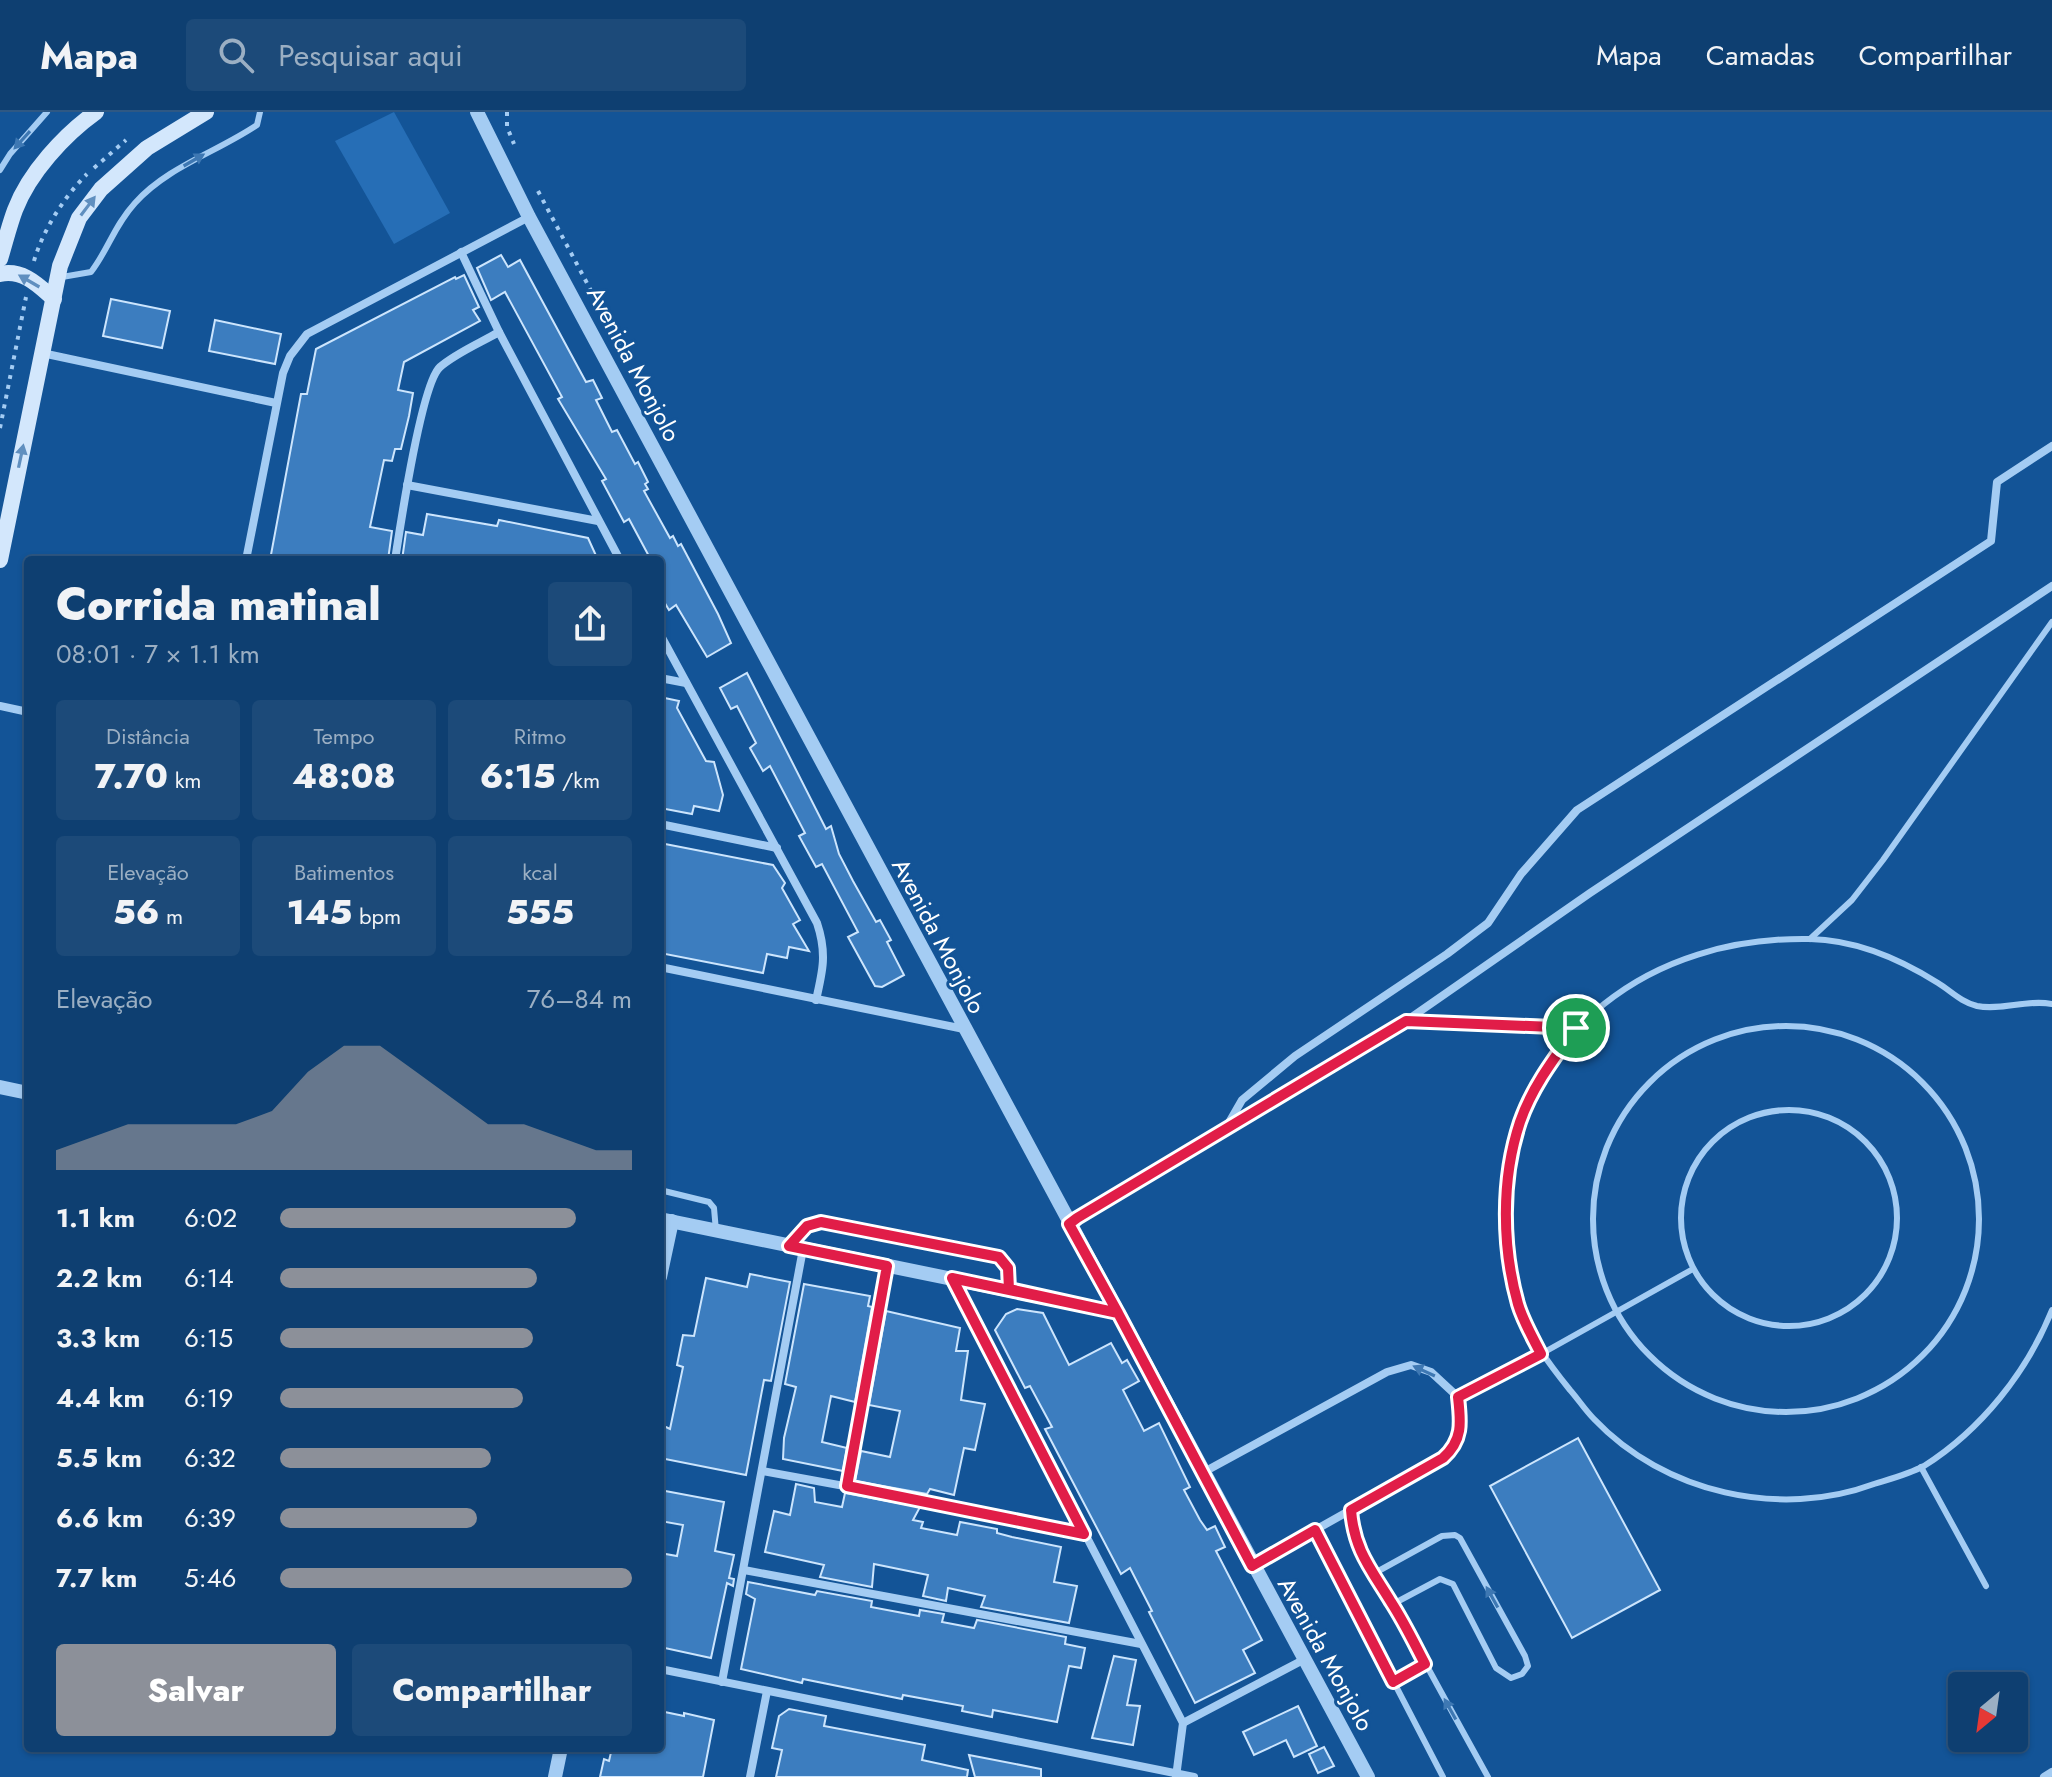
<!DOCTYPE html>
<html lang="pt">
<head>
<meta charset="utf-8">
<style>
	:root { --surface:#0e3f71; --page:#1c4a79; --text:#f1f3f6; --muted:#9bafc3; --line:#2e5884; --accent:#8c9099 }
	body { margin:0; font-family:Jost,sans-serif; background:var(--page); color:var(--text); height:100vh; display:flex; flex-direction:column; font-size:30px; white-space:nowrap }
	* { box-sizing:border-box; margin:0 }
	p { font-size:26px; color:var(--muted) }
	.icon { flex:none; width:44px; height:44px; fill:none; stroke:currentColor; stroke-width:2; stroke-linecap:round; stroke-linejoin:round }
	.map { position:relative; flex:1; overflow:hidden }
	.panel { position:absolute; left:24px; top:444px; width:640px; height:1196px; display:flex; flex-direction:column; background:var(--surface); border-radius:8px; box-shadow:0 2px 6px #0004,0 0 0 2px var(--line) }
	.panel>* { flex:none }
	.needle { width:52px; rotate:209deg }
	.fabs { position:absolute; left:1948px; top:1560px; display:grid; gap:16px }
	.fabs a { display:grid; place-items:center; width:80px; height:80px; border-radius:8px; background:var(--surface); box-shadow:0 2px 6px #0004,0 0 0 2px var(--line); font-size:40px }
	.pin { position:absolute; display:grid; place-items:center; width:68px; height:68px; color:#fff; margin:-34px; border:4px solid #fff; border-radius:50%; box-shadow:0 2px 8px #0007 }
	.round { display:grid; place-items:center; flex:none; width:84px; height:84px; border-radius:8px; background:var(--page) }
	.head { display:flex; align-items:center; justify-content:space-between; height:136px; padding:0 32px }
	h1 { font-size:44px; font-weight:800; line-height:60px }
	.stats { display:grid; grid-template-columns:repeat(3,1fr); gap:12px; height:136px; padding:8px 32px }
	.stats div { display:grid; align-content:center; border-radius:8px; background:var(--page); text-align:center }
	.stats b { font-size:34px; font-weight:800 }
	.stats small { font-size:22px; font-weight:400 }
	.stats p { font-size:22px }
	.chart { height:224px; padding:16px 32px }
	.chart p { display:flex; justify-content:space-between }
	.chart svg { width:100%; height:144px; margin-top:8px; fill:var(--accent); opacity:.7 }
	.primary-button { display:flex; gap:16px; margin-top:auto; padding:16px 32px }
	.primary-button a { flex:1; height:92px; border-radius:8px; background:var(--accent); color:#fff; font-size:32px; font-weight:800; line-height:92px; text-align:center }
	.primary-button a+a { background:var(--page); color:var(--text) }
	ul { padding:0 32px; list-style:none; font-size:26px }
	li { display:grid; grid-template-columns:128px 96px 1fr; align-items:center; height:60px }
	li i { height:20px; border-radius:10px; background:var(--accent) }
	header { display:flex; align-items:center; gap:48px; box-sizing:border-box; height:112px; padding:0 40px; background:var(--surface); border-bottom:2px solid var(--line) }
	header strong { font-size:38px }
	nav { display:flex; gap:44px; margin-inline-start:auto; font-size:28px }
	.search { width:560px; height:72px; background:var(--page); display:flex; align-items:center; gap:20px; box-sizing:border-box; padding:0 28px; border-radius:8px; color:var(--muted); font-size:30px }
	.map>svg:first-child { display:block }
	.green { fill:#266eb6 }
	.building { fill:#3c7dbf; stroke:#cce5fd; stroke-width:2 }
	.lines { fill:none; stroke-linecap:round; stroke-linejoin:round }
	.path { stroke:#a4ccf3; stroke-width:4; stroke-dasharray:4 6; stroke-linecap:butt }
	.service { stroke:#a4ccf3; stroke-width:6 }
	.minor { stroke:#a4ccf3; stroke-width:8 }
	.tertiary { stroke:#a4ccf3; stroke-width:14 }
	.secondary { stroke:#d3e7fc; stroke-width:16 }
	.oneway { fill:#3e78b3 }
	.oneway2 { fill:#608fbf }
	.route-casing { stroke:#fff; stroke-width:16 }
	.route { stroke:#e11d48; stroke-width:10 }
	.labels { text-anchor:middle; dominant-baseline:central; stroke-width:6; stroke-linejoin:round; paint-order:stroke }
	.street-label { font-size:24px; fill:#fff; stroke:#135497 }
</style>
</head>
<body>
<header>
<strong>Mapa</strong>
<div class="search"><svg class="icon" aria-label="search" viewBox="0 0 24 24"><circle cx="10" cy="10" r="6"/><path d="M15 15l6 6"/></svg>Pesquisar aqui</div>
<nav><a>Mapa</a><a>Camadas</a><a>Compartilhar</a></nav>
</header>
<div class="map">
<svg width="2052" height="1665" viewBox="0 0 2052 1665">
	<rect width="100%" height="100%" fill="#135497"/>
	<polygon class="green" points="394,0 450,101 394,132 335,29"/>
	<g class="building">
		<polygon points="501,143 508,155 520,148 586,270 593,268 602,286 596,288 612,320 617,318 635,352 638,350 648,370 645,372 648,377 644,379 670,426 673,424 678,434 681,432 718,502 731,531 707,545 676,493 669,498 660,483 660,448 651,448 629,407 624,410 602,369 606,367 558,287 562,285 505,180 491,188 477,156"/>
		<polygon points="464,163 479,195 473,198 480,209 404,250 398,278 413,281 409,304 401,337 395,337 392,349 384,348 370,415 392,419 388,448 270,448 301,282 307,282 316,237 455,165 456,167"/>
		<polygon points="111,187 170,199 162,236 103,224"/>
		<polygon points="215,208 281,222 275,252 209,239"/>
		<polygon points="427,402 497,414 499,408 588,426 598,448 402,448 406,420 423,423"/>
		<polygon points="747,561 826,717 831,714 839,742 853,769 876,810 880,808 891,828 887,830 904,863 882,875 875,874 848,825 858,820 822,752 816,755 799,724 805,721 770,654 763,659 750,636 756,631 737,594 731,597 720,576"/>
		<polygon points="660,585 679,589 677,596 706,649 714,650 723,683 719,699 694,694 692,702 660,696"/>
		<polygon points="660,731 773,753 785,771 782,776 800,808 793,812 809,839 789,835 787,846 767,842 763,861 660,841"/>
		<polygon points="750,1162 790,1170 771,1269 764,1268 746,1363 660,1346 664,1314 670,1317 683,1255 677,1253 683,1223 694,1224 706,1166 747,1175"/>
		<polygon points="804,1172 870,1184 868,1194 872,1195 855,1290 831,1284 822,1330 847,1336 843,1359 783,1347 784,1326 796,1275 785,1272"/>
		<polygon points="1017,1197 1043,1201 1069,1253 1111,1231 1122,1251 1127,1248 1139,1269 1123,1278 1144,1319 1159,1311 1190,1375 1184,1378 1200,1408 1207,1418 1215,1414 1225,1435 1216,1439 1262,1528 1243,1538 1255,1561 1195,1591 1149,1500 1152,1499 1130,1456 1121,1462 1045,1317 1052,1315 1030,1274 1025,1276 995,1218 1006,1202"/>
		<polygon points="886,1199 960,1216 956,1239 968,1239 961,1288 985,1292 975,1338 964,1336 954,1383 930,1377 927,1382 855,1369 861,1339 890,1345 900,1299 869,1293"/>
		<polygon points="1578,1326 1660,1478 1572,1526 1490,1374"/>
		<polygon points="796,1372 814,1376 815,1390 842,1395 845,1381 920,1395 913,1408 923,1410 921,1416 957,1423 960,1410 997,1417 997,1421 1012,1425 1061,1435 1054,1470 1077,1474 1069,1511 981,1495 985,1484 948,1476 946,1489 923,1484 928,1463 874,1452 872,1475 820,1465 824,1453 765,1440 774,1399 790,1403"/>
		<polygon points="660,1378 724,1390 715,1439 734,1443 729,1466 734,1467 733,1474 727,1471 711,1546 660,1535 660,1441 677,1444 683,1413 660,1409"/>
		<polygon points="748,1470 815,1483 817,1479 872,1489 871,1495 919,1504 920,1498 944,1502 942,1510 974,1516 977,1508 1066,1525 1065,1532 1085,1536 1081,1556 1069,1554 1057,1610 993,1598 992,1605 962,1599 963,1594 903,1583 902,1587 803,1567 802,1571 741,1557 755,1487 746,1482"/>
		<polygon points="1114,1544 1136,1548 1127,1593 1140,1594 1133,1633 1092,1626"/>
		<polygon points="1298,1594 1317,1634 1294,1645 1286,1628 1254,1643 1243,1620"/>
		<polygon points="789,1597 826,1604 824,1614 925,1633 922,1648 968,1658 967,1665 776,1665 782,1638 772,1636 779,1604"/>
		<polygon points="660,1599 684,1604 684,1601 714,1608 703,1665 600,1665 604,1647 609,1649 612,1636 660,1636"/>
		<polygon points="1324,1635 1334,1654 1318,1661 1309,1642"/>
		<polygon points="969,1643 1041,1657 1041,1665 975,1665"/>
	</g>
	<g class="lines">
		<g class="path">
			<polyline points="507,0 507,15 514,32"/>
			<polyline points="94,56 126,28"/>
			<polyline points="538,79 671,329"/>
			<path d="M34 149C43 118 64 85 87 62"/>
			<polyline points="0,316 26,185"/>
		</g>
		<g class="service">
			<polyline points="0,58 10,42 47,0"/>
			<path d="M62 165 91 160C108 138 114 114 135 91 167 55 217 40 257 13L260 0"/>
			<polyline points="1810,827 1852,788 1883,748 2052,510"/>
			<path d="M2052 892C2027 887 2001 899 1977 894 1961 890 1951 879 1938 871 1900 847 1856 828 1810 827 1652 824 1520 918 1508 1082 1506 1119 1507 1158 1519 1194 1530 1227 1549 1252 1570 1278 1578 1287 1585 1298 1594 1307 1664 1381 1780 1407 1874 1372 1890 1367 1909 1362 1924 1354 1981 1318 2027 1260 2052 1198"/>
			<polyline points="1406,909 1576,916"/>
			<circle cx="1786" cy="1107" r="193"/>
			<circle cx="1789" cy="1106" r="108"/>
			<polyline points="660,1078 709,1090 714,1096 716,1119"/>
			<polyline points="791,1133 807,1114 821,1110 999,1145 1008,1156 1009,1177"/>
			<polyline points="1541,1242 1693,1157"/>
			<polyline points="1921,1355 1986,1474"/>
			<path d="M1351 1398C1355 1445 1375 1459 1396 1497 1426 1553 1457 1609 1488 1665"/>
			<polyline points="1315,1418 1443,1665"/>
			<polyline points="1373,1462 1442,1424 1455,1423 1460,1426 1525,1544 1528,1554 1522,1562 1511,1566 1496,1556 1453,1472 1440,1467 1393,1492"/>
			<polyline points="1393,1570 1425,1552"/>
		</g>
		<g class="minor">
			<polyline points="461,140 499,220 620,448"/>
			<polyline points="42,241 276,291"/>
			<polyline points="407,373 598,409"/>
			<polyline points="246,448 283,261 290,244 307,222 529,105"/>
			<path d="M395 448C400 416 421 272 440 255 456 241 480 231 499 220"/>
			<path d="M660 522 817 811C827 841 823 858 816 888"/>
			<polyline points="660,566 686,571"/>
			<polyline points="0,594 28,600"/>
			<polyline points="660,712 777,736"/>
			<polyline points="660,855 964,917"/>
			<polyline points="1227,1014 1242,988 1295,944 1447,842 1488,811 1521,762 1577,698 1991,429 1997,370 2052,334"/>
			<polyline points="1070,1112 1227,1014 1406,909 1590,781 2052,474"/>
			<polyline points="953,1167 1183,1611 1176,1665"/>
			<polyline points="1458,1285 1541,1242"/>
			<polyline points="762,1359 986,1400 1084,1422"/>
			<polyline points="1204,1360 1387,1260 1411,1253 1431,1260 1458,1285 1462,1314 1455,1335 1443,1346 1253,1453"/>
			<polyline points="847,1374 887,1154"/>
			<polyline points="744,1458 1141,1532"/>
			<polyline points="660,1557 1194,1665"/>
			<polyline points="722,1570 803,1137"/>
			<polyline points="1183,1611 1305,1547"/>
			<polyline points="750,1665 767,1579"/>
			<polyline points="2044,1665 2052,1660"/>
		</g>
		<g class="tertiary">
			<polyline points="477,0 529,105 1368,1665"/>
			<polyline points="0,975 28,981"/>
			<polyline points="660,1107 1118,1201"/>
			<polyline points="660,1165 672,1109"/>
			<polyline points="555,1665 561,1636"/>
		</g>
		<g class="secondary">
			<path d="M0 147C5 131 9 114 15 98 29 61 64 23 96 0"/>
			<path d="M0 162C23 157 38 173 54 187"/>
			<polyline points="0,448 60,154 79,106 101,77 147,36 206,0"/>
		</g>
	</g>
	<defs><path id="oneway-solid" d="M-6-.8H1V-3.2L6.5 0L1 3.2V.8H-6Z" transform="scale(2)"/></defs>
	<g class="oneway">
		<use href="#oneway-solid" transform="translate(22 28) rotate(132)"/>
		<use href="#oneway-solid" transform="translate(194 48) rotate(-30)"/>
		<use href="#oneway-solid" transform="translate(1424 1259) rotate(-155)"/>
		<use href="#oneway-solid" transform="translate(1492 1485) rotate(-119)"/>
		<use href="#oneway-solid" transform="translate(1450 1597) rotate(-119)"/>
	</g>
	<g class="oneway2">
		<use href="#oneway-solid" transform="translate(88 94) rotate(-53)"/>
		<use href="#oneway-solid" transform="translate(29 169) rotate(-150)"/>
		<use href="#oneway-solid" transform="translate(21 344) rotate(-78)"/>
	</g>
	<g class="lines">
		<g class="route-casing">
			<path id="route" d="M1576 916 1406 909 1077 1106 1069 1112 1118 1201 952 1166 1084 1422 847 1374 887 1154 789 1134 807 1114 821 1110 999 1145 1008 1156 1009 1177 1118 1201 1252 1454 1315 1418 1393 1570 1425 1552C1414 1531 1404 1510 1391 1490 1371 1457 1354 1438 1351 1398L1443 1346C1463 1328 1461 1311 1458 1285L1541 1242C1533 1226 1523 1209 1518 1192 1502 1135 1501 1067 1520 1010 1532 975 1555 945 1576 916"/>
		</g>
		<use href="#route" class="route"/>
	</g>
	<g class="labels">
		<g class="street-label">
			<text transform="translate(634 252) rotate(62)">Avenida Monjolo</text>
			<text transform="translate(939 824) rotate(62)">Avenida Monjolo</text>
			<text transform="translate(1326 1542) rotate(61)">Avenida Monjolo</text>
		</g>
	</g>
</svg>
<div class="fabs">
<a><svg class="needle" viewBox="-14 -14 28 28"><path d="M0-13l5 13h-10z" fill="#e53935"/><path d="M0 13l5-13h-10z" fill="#9bafc3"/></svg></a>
</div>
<div class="pin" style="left:1576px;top:916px;background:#1e9e55"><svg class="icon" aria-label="arrive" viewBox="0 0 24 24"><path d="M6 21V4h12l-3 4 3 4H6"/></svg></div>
<section class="panel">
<div class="head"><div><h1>Corrida matinal</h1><p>08:01 · 7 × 1.1 km</p></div><a class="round"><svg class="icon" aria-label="share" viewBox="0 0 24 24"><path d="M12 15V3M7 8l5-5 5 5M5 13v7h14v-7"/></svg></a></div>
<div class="stats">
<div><p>Distância</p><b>7.70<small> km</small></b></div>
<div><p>Tempo</p><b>48:08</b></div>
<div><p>Ritmo</p><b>6:15<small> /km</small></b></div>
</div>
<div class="stats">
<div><p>Elevação</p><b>56<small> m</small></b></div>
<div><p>Batimentos</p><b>145<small> bpm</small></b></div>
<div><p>kcal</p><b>555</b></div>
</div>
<div class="chart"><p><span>Elevação</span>76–84 m</p>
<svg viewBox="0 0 160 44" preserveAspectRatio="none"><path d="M0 44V38L10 34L20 30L30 30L40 30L50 30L60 26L70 14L80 6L90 6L100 14L110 22L120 30L130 30L140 34L150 38L160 38V44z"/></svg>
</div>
<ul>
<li><b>1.1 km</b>6:02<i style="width:84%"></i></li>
<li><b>2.2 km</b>6:14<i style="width:73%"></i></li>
<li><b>3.3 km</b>6:15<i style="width:72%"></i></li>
<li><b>4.4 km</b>6:19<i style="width:69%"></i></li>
<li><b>5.5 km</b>6:32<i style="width:60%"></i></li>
<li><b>6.6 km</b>6:39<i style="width:56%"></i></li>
<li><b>7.7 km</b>5:46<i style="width:100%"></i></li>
</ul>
<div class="primary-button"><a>Salvar</a><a>Compartilhar</a></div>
</section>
</div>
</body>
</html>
